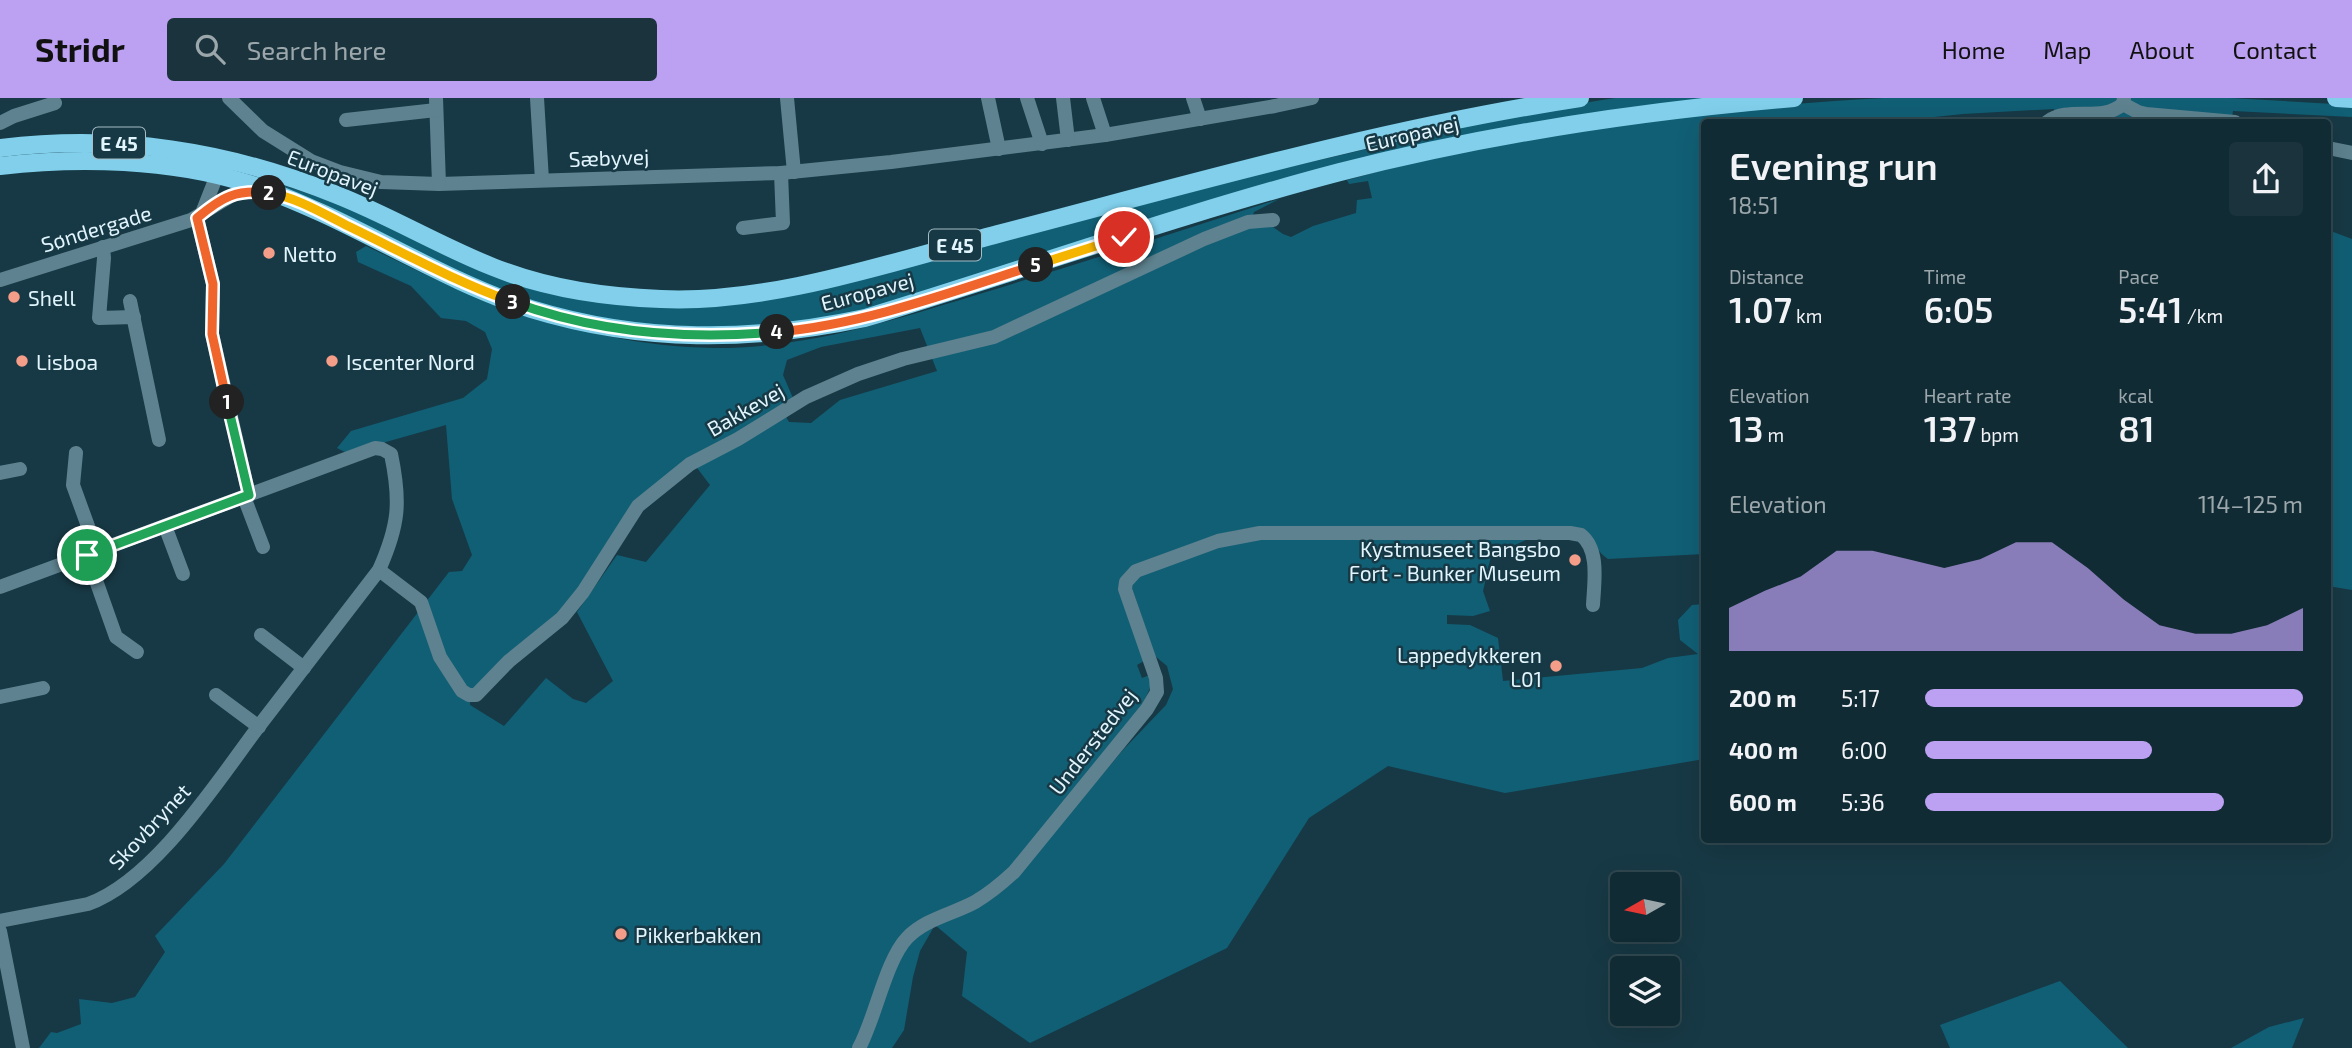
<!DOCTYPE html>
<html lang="en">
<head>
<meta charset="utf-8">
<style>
	:root { --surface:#112b34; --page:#1a333c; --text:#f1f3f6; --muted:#9ca7ac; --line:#30474f; --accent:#bca0f2 }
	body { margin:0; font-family:"Exo 2",sans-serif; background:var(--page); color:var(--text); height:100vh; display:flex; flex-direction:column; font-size:26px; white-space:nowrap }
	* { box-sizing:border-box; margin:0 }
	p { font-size:23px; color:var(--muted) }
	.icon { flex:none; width:38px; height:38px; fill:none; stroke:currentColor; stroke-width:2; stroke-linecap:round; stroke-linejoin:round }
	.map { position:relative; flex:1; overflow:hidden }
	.drawer { position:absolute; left:1701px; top:21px; width:630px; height:724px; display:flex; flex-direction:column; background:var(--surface); border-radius:7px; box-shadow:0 7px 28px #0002,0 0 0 2px var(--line) }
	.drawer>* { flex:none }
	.needle { width:46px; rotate:261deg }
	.buttons { position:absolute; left:1610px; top:774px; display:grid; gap:14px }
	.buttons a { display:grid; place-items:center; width:70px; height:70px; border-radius:7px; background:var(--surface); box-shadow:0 7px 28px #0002,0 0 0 2px var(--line); font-size:35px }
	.pin { position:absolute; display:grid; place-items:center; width:60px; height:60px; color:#fff; margin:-30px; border:4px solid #fff; border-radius:50%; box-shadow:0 2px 7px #0007 }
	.km { position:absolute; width:35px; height:35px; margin:-18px; border-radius:50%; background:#222; color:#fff; font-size:19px; line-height:35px; text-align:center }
	.round { display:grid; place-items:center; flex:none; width:74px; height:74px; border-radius:7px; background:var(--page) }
	.headline { display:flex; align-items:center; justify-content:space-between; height:119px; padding:0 28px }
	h1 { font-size:38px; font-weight:600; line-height:52px }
	.figures { display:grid; grid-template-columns:repeat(3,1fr); gap:10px; height:119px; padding:7px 28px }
	.figures div { display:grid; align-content:center }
	.figures b { font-size:35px; font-weight:600 }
	.figures small { font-size:19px; font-weight:400 }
	.figures p { font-size:19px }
	.chart { height:196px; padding:14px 28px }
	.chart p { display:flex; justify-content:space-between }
	.chart svg { width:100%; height:126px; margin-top:7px; fill:var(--accent); opacity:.7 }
	ul { padding:0 28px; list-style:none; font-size:23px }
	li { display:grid; grid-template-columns:112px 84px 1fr; align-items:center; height:52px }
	li i { height:18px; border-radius:9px; background:var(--accent) }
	header { display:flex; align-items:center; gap:42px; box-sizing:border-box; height:98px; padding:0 35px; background:var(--accent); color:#111 }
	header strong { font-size:33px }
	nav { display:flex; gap:38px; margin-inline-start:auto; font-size:24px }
	.search { width:490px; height:63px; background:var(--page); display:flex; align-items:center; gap:18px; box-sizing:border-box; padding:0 24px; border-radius:7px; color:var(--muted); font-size:26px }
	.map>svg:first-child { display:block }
	.green { fill:#115f75; fill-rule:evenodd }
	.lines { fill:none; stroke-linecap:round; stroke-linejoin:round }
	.minor { stroke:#5e828f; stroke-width:14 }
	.major { stroke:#81cfeb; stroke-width:18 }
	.split-1-casing { stroke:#fff; stroke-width:14 }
	.split-2-casing { stroke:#fff; stroke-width:14 }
	.split-3-casing { stroke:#fff; stroke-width:14 }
	.split-4-casing { stroke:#fff; stroke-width:14 }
	.split-5-casing { stroke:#fff; stroke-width:14 }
	.split-6-casing { stroke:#fff; stroke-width:14 }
	.split-1 { stroke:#22a559; stroke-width:9 }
	.split-2 { stroke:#f0652b; stroke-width:9 }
	.split-3 { stroke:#f5b400; stroke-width:9 }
	.split-4 { stroke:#22a559; stroke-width:9 }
	.split-5 { stroke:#f0652b; stroke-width:9 }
	.split-6 { stroke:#f5b400; stroke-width:9 }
	.poi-dot { fill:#f49e89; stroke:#173945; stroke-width:2.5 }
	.labels { text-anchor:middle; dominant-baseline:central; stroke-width:5; stroke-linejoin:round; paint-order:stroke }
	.shield { fill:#173945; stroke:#a5bdc6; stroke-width:2 }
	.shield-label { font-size:19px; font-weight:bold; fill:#e2f5fd }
	.street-label { font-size:21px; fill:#e2f5fd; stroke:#173945 }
	.poi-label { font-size:21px; fill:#e2f5fd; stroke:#173945; text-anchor:start }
</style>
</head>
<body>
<header>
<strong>Stridr</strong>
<div class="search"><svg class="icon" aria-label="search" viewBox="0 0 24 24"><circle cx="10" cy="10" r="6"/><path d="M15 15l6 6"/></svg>Search here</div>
<nav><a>Home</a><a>Map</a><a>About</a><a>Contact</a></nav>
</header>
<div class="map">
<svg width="2352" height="950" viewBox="0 0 2352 950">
	<rect width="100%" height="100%" fill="#173945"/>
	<g class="green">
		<polygon points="1615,0 1724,0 1551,23 855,217 751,231 618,225 537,206 451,171 318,103 238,74 262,80 336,105 470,166 700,206 1526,14"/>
		<path d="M1884 0H2230L2352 7V19L2233 13 2232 19 2254 24H2054V11L1963 16 1886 24H1704V456L1608 461C1587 447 1601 432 1569 430L1262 429C1218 432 1177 452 1136 467 1124 474 1119 479 1119 493L1144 563 1137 567 1142 580 1150 577C1153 588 1146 599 1141 609L1016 778 1123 652 1166 607 1173 591 1167 568 1155 558 1132 490 1133 483 1140 477 1227 447 1261 441H1528L1491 458 1483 493 1490 513 1473 518 1447 517V526L1470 527 1498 540 1503 583 1642 570 1668 560 1698 556 1680 542 1678 522 1692 507 1704 506V661L1505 695 1388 668 1309 720 1227 850 1030 945 962 898 967 854 935 827 920 853 913 879 904 932 892 950H39L51 934 57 935 81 926 79 901 112 905 135 899 165 854 155 838 224 766 449 474 462 473 472 457 452 401 446 327 347 355 337 350 351 333 463 300 487 281 492 251 485 234 466 223 441 220 411 188 358 164 356 154 366 148C398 163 429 179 462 193 539 225 629 249 713 250 807 251 897 221 986 194 1084 164 1181 133 1279 101L1254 114 1249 128 1270 127 1283 136 1291 139 1313 128 1356 115 1357 102 1372 100 1368 83 1349 86 1347 82C1385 72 1422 60 1461 53 1600 26 1742 7 1884 0ZM920 230 937 273 840 302 811 325 789 324 785 317 793 300 783 277 787 262 821 249ZM691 362 710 387 646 464 617 457 577 514 613 583 586 605 573 601 546 580 504 628 470 607V593L553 521 580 494 633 406Z"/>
		<polygon points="2328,132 2352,141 2352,492 2328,488"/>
		<polygon points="2060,883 2128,950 1950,950 1940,927"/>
		<polygon points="2304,920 2292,950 2231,950 2269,929"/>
	</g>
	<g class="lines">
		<g class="minor">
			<polyline points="229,0 263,33 311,63 340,74 381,84 439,86 781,75 891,64 1105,37 1275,8 1312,0"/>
			<polyline points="436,0 439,86"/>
			<polyline points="537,0 542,82"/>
			<polyline points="787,0 794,74"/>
			<polyline points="988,0 999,51"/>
			<polyline points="1027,0 1042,46"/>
			<polyline points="1063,0 1068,42"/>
			<polyline points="1093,0 1105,37"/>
			<polyline points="1193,0 1200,21"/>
			<polyline points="2124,0 2123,6 2138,14 2146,16 2235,24"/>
			<polyline points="346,22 436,12"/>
			<path d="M2047 24C2069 7 2101 25 2123 6"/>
			<polyline points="0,25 14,18 55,5"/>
			<polyline points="2328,50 2352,55"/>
			<polyline points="202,115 217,77 225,70"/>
			<polyline points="197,120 213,186 212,236 249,397"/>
			<polyline points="743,130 783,125 781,75"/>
			<polyline points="103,149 104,160 99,220 134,219"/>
			<polyline points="0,182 191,122 234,96 245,93 263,95"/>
			<polyline points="130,203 159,342"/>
			<polyline points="76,355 73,387 97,453"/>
			<polyline points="0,375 20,371"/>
			<polyline points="244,399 263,449"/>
			<polyline points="165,428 183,476"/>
			<polyline points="87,457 116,539 137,554"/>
			<polyline points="379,472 421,504 440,559 462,593 469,597 476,597 509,563 562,520 583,494 638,408 690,366 738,341 806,299 858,276 903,261 994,239 1204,141 1248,124 1273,122"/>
			<path d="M0 489 375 350 382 351 391 356C401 404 399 427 379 472 338 525 297 579 256 632 215 687 153 783 88 806L0 823"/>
			<polyline points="261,537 304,570"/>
			<polyline points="216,597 259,629"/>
			<polyline points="0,599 43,590"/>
			<polyline points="0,833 23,950"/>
			<path d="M859 950C875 921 886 862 907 840 925 821 953 816 975 804 989 796 1001 786 1014 774L1147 611 1157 594 1156 580 1125 491 1126 484 1136 473 1218 443 1260 435H1570L1581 437C1600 452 1594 485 1593 507"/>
		</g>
		<g class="major">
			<polyline points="2336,0 2352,1"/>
			<path d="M0 50C118 36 226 52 337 97 390 118 440 148 493 169 545 190 605 199 661 201 771 206 891 164 998 136 1190 86 1383 30 1580 0"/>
			<path d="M0 68C79 59 170 61 246 85 273 93 299 105 324 116 393 148 459 188 531 211 642 245 752 244 865 220 1023 172 1180 116 1340 74 1488 36 1641 13 1794 0"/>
		</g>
	</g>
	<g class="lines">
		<g class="split-1-casing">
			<polyline id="split-1" points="87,457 249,397 227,304"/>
		</g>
		<g class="split-2-casing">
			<path id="split-2" d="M227 304 212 236 213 186 197 120C222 99 236 91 269 95"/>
		</g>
		<g class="split-3-casing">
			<path id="split-3" d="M269 95C296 99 324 116 348 128 402 154 456 184 513 204"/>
		</g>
		<g class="split-4-casing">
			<path id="split-4" d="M513 204C598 235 688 242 777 234"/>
		</g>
		<g class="split-5-casing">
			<path id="split-5" d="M777 234C866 226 951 194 1036 167"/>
		</g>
		<g class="split-6-casing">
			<polyline id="split-6" points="1036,167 1124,139"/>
		</g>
		<use href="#split-1" class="split-1"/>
		<use href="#split-2" class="split-2"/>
		<use href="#split-3" class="split-3"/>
		<use href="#split-4" class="split-4"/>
		<use href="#split-5" class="split-5"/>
		<use href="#split-6" class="split-6"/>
	</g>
	<g class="poi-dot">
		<circle cx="269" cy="155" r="7"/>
		<circle cx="14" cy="199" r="7"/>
		<circle cx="22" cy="263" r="7"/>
		<circle cx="332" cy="263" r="7"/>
		<circle cx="1575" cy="462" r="7"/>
		<circle cx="1556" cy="568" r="7"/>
		<circle cx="621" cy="836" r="7"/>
	</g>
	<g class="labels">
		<g class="shield">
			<rect x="93" y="29.5" width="52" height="31" rx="5"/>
			<rect x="929" y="131.5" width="52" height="31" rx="5"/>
		</g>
		<g class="shield-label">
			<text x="119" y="45">E 45</text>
			<text x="955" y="147">E 45</text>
		</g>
		<g class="street-label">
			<text transform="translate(1412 35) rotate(-13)">Europavej</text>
			<text transform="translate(609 59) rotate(-2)">Sæbyvej</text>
			<text transform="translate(333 74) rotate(21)">Europavej</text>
			<text transform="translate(96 130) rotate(-17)">Søndergade</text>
			<text transform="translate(867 193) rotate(-15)">Europavej</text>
			<text transform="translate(745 311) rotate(-30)">Bakkevej</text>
			<text transform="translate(1092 643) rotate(-52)">Understedvej</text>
			<text transform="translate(149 728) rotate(-47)">Skovbrynet</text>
		</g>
		<g class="poi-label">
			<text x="283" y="155">Netto</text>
			<text x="28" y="199">Shell</text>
			<text x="36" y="263">Lisboa</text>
			<text x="346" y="263">Iscenter Nord</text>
			<text x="1561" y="450" text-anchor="end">Kystmuseet Bangsbo<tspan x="1561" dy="24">Fort - Bunker Museum</tspan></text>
			<text x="1542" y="556" text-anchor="end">Lappedykkeren<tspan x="1542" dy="24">L01</tspan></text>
			<text x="635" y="836">Pikkerbakken</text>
		</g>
	</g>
</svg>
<div class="buttons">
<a><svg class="needle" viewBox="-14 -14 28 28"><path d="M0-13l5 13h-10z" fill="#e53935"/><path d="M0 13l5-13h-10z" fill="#9ca7ac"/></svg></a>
<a><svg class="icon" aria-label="layers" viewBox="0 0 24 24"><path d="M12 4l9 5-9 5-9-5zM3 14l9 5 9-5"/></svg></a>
</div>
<div class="pin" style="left:87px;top:457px;background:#1e9e55"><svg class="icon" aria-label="arrive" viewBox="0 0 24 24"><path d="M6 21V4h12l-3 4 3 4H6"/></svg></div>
<div class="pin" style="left:1124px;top:139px;background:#d93025"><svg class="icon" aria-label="check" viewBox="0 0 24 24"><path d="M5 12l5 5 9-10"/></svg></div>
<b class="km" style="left:227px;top:304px">1</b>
<b class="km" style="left:269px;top:95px">2</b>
<b class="km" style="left:513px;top:204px">3</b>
<b class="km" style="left:777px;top:234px">4</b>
<b class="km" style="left:1036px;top:167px">5</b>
<section class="drawer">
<div class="headline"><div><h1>Evening run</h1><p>18:51</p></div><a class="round"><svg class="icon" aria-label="share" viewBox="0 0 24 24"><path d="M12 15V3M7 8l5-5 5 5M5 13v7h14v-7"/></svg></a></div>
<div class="figures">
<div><p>Distance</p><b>1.07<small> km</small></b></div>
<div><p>Time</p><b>6:05</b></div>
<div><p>Pace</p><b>5:41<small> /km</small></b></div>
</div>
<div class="figures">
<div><p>Elevation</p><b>13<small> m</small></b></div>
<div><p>Heart rate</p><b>137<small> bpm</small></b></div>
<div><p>kcal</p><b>81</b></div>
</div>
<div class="chart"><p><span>Elevation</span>114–125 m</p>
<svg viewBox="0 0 160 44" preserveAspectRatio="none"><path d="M0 44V29L10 23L20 18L30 9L40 9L50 12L60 15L70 12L80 6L90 6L100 15L110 26L120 35L130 38L140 38L150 35L160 29V44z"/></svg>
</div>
<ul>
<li><b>200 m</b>5:17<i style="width:100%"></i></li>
<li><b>400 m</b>6:00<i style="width:60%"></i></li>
<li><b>600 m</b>5:36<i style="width:79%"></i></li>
</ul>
</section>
</div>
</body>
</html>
